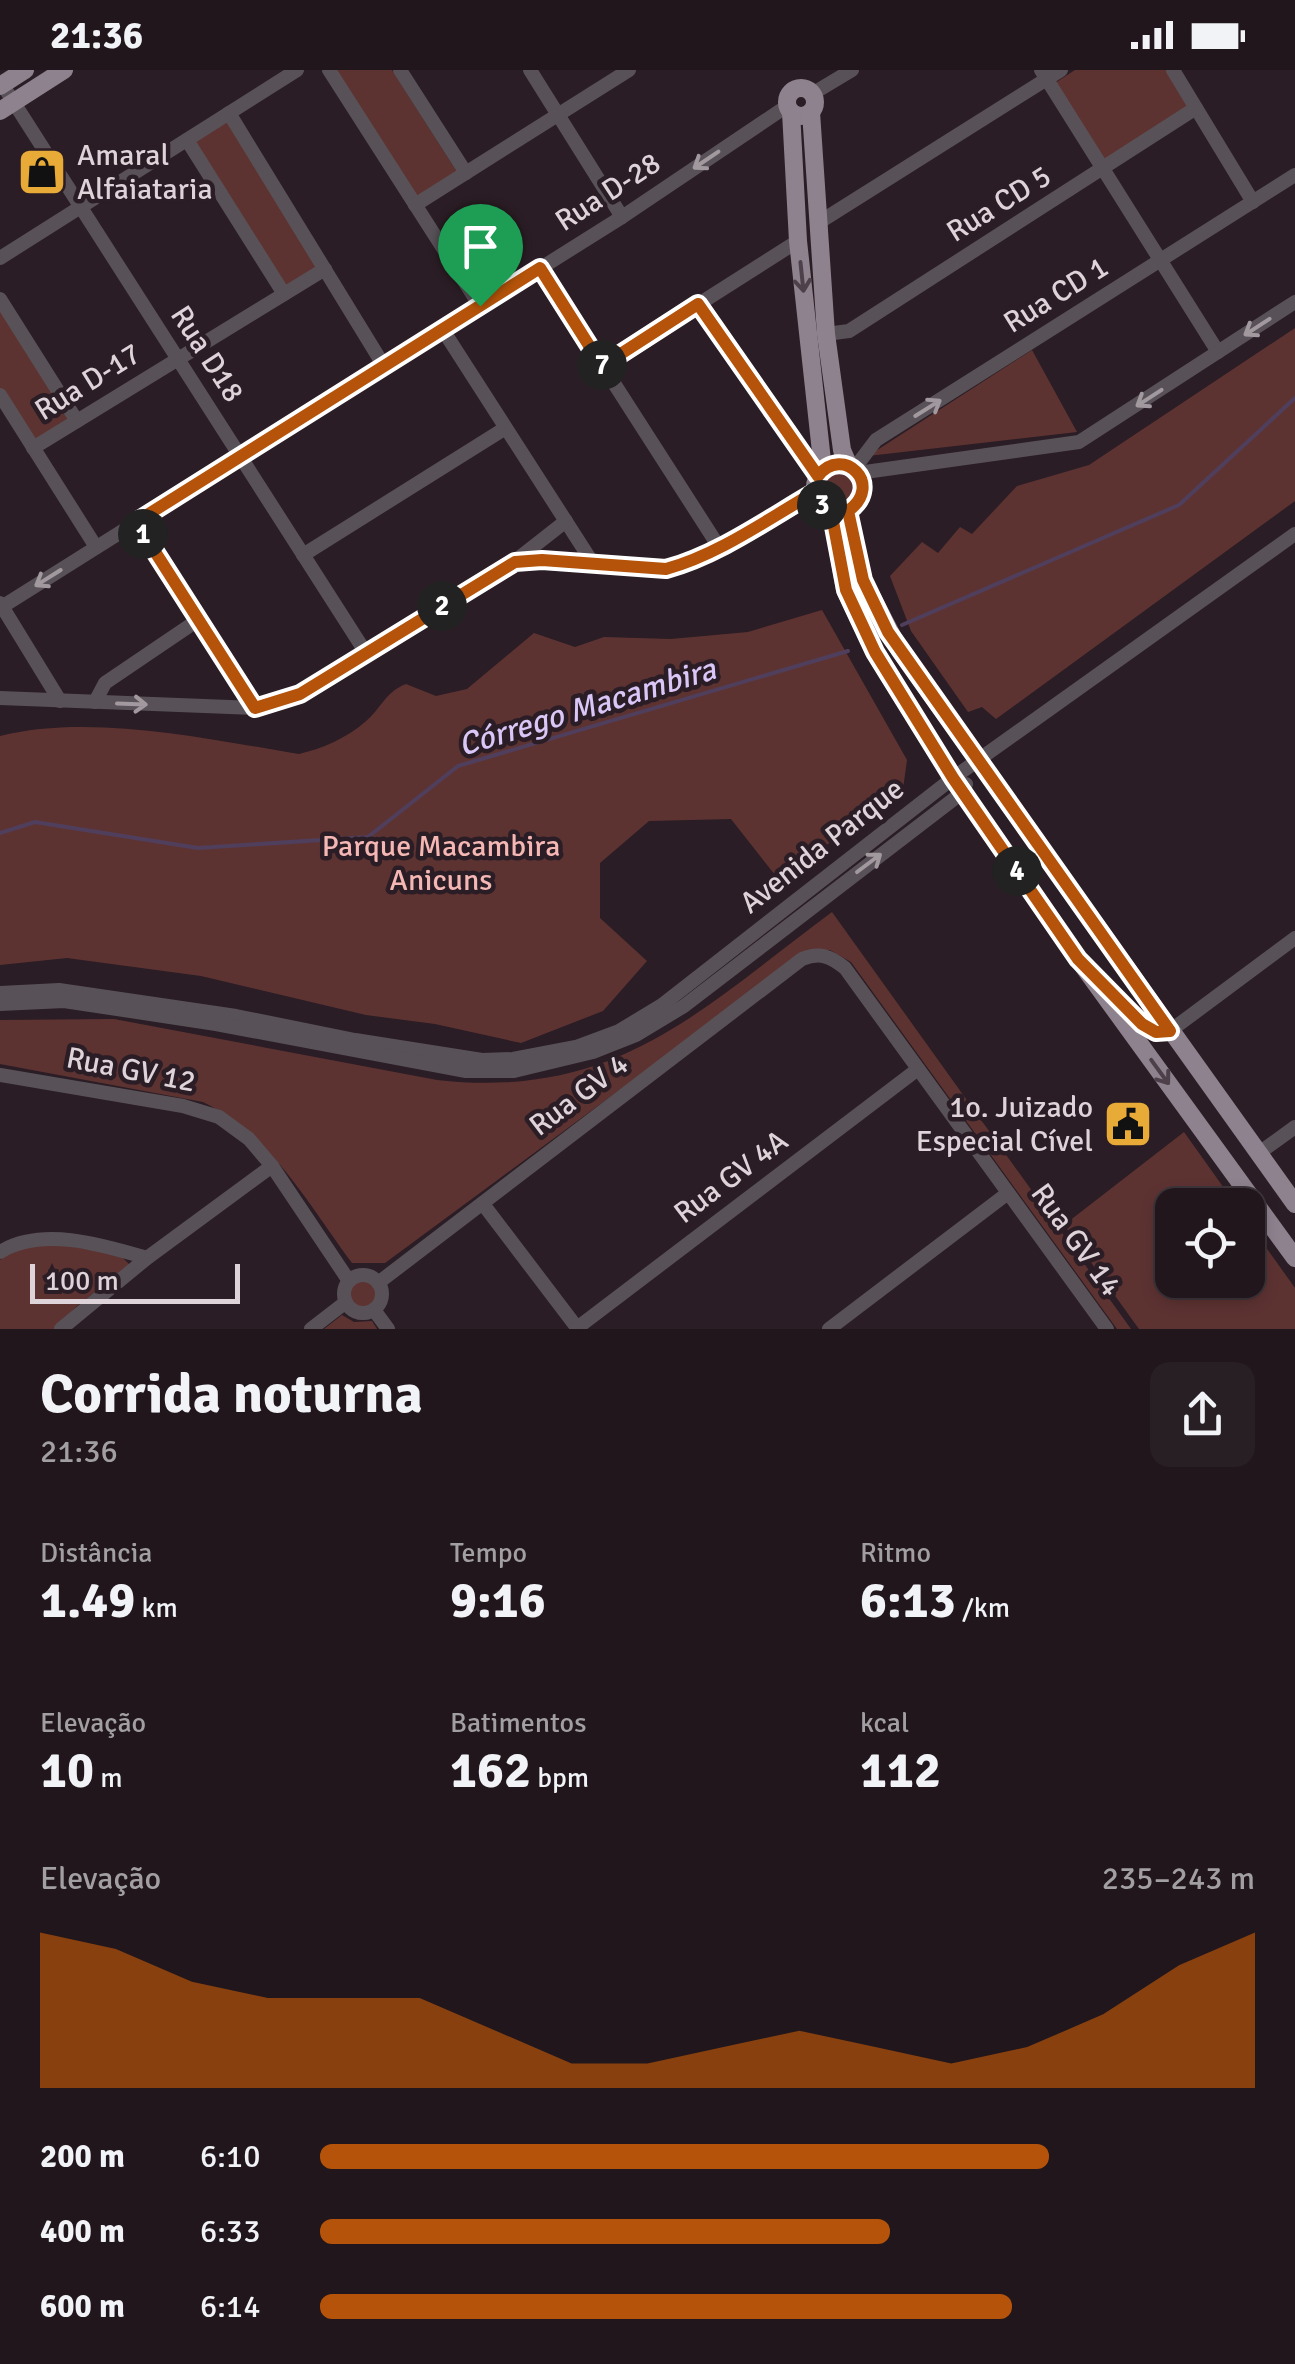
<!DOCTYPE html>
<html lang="pt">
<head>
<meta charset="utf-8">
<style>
	:root { --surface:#20161c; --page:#281f25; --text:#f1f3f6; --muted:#a29fa3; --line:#3d353b; --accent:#b45309 }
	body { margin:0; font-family:Signika,sans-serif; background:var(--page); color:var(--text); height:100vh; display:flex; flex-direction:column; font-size:38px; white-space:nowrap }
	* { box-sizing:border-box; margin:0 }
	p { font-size:32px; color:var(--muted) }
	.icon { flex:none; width:55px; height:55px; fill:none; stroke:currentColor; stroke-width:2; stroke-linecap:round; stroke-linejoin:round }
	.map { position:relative; height:1259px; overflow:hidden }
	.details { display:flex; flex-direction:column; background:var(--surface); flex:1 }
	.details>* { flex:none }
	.controls { position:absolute; left:1155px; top:1118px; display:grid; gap:20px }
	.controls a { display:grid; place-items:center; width:110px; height:110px; border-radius:20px; background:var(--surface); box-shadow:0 5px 15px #0003,0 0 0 2px var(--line); font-size:50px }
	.scale { position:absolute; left:30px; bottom:25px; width:210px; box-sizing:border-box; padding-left:10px; border:5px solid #ded3d9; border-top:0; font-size:28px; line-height:35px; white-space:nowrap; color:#ded3d9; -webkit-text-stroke:8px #2b1d25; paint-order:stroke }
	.pin { position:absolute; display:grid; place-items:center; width:85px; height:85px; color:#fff; margin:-102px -42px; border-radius:50% 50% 50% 0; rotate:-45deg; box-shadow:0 0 10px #0007 }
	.pin .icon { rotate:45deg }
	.km { position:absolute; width:50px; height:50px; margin:-25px; border-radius:50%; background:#222; color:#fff; font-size:28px; line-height:50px; text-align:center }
	.round { display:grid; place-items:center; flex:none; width:105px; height:105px; border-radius:20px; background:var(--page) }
	.overview { display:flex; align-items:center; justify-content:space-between; height:170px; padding:0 40px }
	h1 { font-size:55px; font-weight:800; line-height:75px }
	.figures { display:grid; grid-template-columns:repeat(3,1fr); gap:15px; height:170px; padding:10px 40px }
	.figures div { display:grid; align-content:center }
	.figures b { font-size:50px; font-weight:800 }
	.figures small { font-size:28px; font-weight:400 }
	.figures p { font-size:28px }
	.chart { height:280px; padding:20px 40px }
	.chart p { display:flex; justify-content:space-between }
	.chart svg { width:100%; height:180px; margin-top:10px; fill:var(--accent); opacity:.7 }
	ul { padding:0 40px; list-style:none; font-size:32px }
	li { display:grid; grid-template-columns:160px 120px 1fr; align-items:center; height:75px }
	li i { height:25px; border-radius:12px; background:var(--accent) }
	.status { display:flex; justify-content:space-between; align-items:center; height:70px; padding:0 50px; background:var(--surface); direction:ltr }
	.status svg { height:28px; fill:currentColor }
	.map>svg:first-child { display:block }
	.green { fill:#5d3332 }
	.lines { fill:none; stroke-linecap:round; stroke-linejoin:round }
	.stream { stroke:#503f5c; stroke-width:4 }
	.minor { stroke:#585258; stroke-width:14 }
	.major { stroke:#8e828f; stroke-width:18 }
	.oneway { stroke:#a2999f }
	.oneway2 { stroke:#4e404a }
	.route-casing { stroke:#fff; stroke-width:20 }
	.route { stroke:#b45309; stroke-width:12 }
	.labels { text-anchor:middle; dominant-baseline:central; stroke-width:9; stroke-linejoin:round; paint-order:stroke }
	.poi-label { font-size:30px; fill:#ded3d9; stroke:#2b1d25; text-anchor:start }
	.street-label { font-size:30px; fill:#ded3d9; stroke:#2b1d25 }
	.park-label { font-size:30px; fill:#f4b7b4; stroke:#2b1d25 }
	.water-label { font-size:32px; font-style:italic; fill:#dac6f7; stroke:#2b1d25 }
</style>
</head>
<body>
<div class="status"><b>21:36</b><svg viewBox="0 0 49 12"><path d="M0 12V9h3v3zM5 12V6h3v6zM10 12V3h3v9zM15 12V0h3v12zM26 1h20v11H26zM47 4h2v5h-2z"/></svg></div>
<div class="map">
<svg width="1295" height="1259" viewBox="0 0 1295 1259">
	<rect width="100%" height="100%" fill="#2b1d25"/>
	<g class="green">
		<polygon points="334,0 392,0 457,102 416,129"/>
		<polygon points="1075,0 1168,0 1190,37 1104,94 1055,13"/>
		<polygon points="230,47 320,197 283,220 191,71"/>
		<polygon points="0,233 73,349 35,373 0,319"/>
		<polygon points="1295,258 1295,431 996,649 982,637 968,642 911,561 890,506 922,472 938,483 960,457 972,464 1017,416 1089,395"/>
		<polygon points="1032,280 1077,362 868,386"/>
		<circle cx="838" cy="418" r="17"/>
		<path d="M822 540 907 690 903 719 779 810 731 749 649 751 600 793V848L647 891 603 941 521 973 435 954 366 945 201 906 67 888 0 895V666C90 643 208 669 299 684 321 679 347 668 365 652 381 639 385 622 406 614L436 626 467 619 534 563 575 577 604 567 671 569 748 562Z"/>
		<path d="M832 842 1131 1259H1117L851 892 830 880H809L385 1193H352C309 1135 270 1064 203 1032L0 994V950L114 949 437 1010C616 1030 699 941 832 842Z"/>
		<polygon points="1184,1062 1236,1135 1172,1135 1172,1210 1248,1210 1248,1152 1295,1218 1295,1259 1139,1259 1064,1155"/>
		<polygon points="63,1175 120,1185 130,1195 77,1236 55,1259 0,1259 0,1190 18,1176"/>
		<circle cx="363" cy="1224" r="13"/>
		<polygon points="342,1245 354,1252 372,1251 377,1259 324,1259"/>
	</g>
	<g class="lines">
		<g class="stream">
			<polyline points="902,555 1179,435 1295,328"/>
			<polyline points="0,763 35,752 198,778 368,767 458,696 848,581"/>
		</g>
		<g class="minor">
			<polyline points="329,0 480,236"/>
			<polyline points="400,0 466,103"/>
			<polyline points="530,0 622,147"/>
			<polyline points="1041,0 1218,282"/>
			<polyline points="1173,0 1253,132"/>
			<polyline points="2,14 366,583"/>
			<polyline points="812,24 852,0"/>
			<polyline points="229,43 384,296"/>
			<polyline points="187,70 284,224"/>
			<polyline points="415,135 629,0"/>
			<polyline points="818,153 1061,0"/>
			<polyline points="0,188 297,0"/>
			<polyline points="540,198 719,477"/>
			<polyline points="0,229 77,351"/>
			<polyline points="697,234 818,407"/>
			<polyline points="443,260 594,495"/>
			<polyline points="826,264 849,261 1196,38"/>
			<polyline points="603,295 798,171"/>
			<polyline points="0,325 96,477"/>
			<polyline points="33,378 325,199"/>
			<polyline points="854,399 876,370 1295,105"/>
			<polyline points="858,403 1079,372 1295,232"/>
			<polyline points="136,452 255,638"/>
			<polyline points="303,485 504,359"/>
			<polyline points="515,491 566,451"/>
			<polyline points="0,533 60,631"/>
			<polyline points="0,538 622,147 787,36"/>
			<path d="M0 628 255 638 300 624 515 492 542 489 665 499C718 485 767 449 815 422"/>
			<polyline points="95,632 105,613 198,550"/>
			<polyline points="0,923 59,920 236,946 355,970 482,990 513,989 576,977 619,961 662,935 953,708 1295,464"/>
			<polyline points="0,934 64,931 216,954 466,1001 514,1001 593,982 636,965 684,936 963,722 966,714"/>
			<polyline points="1170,961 1295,868"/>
			<polyline points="0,1005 183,1036 219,1047 249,1069 272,1096 349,1211"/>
			<polyline points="1259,1083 1295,1057"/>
			<polyline points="483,1134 578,1259"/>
			<path d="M0 1182C42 1156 103 1175 147 1188"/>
			<circle cx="363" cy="1224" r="19"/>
			<path d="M378 1213 802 889C820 882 830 886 845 898L1107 1259"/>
			<polyline points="374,1240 388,1259"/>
			<polyline points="577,1258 918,999"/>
			<polyline points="61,1259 147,1188 272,1096"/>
			<polyline points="311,1259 346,1232"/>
			<polyline points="829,1259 1008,1123"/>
		</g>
		<g class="major">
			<polyline points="0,16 25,0"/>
			<circle cx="801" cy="32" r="14"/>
			<polyline points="0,41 64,0"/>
			<polyline points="791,42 798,171 823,400"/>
			<polyline points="811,42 826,264 842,380 849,396"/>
			<circle cx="839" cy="418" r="24"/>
			<polyline points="831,441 845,520 875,583 953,708 1078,889 1295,1188"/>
			<polyline points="848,441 863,510 900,581 1295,1134"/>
			<path d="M1120 933C1135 948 1147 962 1170 961"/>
		</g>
	</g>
	<defs><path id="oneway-shaft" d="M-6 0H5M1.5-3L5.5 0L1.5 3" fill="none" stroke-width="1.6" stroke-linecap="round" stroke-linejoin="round" transform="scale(2.5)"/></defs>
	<g class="oneway">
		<use href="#oneway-shaft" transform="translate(706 90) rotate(146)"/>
		<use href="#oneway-shaft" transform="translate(1257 257) rotate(147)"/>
		<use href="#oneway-shaft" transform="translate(1149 328) rotate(147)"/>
		<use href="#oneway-shaft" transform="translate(928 338) rotate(-32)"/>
		<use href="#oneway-shaft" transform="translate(48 508) rotate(148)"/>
		<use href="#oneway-shaft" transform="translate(132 634) rotate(2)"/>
		<use href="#oneway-shaft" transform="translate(869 793) rotate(-37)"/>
	</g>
	<g class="oneway2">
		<use href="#oneway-shaft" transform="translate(802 207) rotate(84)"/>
		<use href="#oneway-shaft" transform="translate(1160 1002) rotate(54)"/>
	</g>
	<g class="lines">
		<g class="route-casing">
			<path id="route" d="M540 198 602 296 698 234 818 406C843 374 885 415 848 441L863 510 888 562 1170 961 1156 962 1142 954 1078 889 953 708 875 582 846 520 831 441 823 437 815 422C768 449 718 485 666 499L542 490 515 492 300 624 255 638 136 452Z"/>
		</g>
		<use href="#route" class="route"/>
	</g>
	<defs>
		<g id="shop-square" transform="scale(2.5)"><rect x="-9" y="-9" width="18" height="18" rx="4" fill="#e8ab37" stroke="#2b1d25"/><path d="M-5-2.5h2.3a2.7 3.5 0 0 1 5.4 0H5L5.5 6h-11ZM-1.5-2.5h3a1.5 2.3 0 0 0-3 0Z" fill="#111"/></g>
		<g id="civic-square" transform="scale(2.5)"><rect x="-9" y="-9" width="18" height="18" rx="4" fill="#e8ab37" stroke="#2b1d25"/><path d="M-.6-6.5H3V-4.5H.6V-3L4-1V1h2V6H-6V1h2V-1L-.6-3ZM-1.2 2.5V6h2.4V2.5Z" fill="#111"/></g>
	</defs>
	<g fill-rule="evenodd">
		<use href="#shop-square" x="42" y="102"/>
		<use href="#civic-square" x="1128" y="1054"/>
	</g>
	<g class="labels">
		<g class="poi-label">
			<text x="77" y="85">Amaral<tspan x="77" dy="34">Alfaiataria</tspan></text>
			<text x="1093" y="1037" text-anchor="end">1o. Juizado<tspan x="1093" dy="34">Especial Cível</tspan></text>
		</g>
		<g class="street-label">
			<text transform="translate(608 122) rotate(-33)">Rua D-28</text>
			<text transform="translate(999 134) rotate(-32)">Rua CD 5</text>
			<text transform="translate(1056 225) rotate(-32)">Rua CD 1</text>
			<text transform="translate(207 284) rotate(57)">Rua D18</text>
			<text transform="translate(88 312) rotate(-32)">Rua D-17</text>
			<text transform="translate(822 776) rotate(-38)">Avenida Parque</text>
			<text transform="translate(131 1000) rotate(11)">Rua GV 12</text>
			<text transform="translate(579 1025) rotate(-37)">Rua GV 4</text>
			<text transform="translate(731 1107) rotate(-37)">Rua GV 4A</text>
			<text transform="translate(1076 1170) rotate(54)">Rua GV 14</text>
		</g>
		<g class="park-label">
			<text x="441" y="776">Parque Macambira<tspan x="441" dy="34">Anicuns</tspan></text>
		</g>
		<g class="water-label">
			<text transform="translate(587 637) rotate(-17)">Córrego Macambira</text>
		</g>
	</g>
</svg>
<div class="controls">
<a><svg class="icon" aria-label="locate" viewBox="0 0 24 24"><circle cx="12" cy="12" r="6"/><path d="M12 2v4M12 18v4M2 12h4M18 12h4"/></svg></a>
</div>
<div class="scale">100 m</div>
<div class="pin" style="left:480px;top:236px;background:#1e9e55"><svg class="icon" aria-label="arrive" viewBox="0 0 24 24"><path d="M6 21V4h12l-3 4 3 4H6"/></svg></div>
<b class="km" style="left:143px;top:464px">1</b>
<b class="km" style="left:442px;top:536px">2</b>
<b class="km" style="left:822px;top:435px">3</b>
<b class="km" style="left:1017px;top:801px">4</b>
<b class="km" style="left:602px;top:295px">7</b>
</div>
<section class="details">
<div class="overview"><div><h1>Corrida noturna</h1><p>21:36</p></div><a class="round"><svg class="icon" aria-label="share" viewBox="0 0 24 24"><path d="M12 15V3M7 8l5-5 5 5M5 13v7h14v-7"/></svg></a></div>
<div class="figures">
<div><p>Distância</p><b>1.49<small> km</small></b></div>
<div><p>Tempo</p><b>9:16</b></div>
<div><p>Ritmo</p><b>6:13<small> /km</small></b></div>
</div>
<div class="figures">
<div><p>Elevação</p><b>10<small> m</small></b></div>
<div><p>Batimentos</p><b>162<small> bpm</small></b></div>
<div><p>kcal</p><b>112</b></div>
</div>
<div class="chart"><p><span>Elevação</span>235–243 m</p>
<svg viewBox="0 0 160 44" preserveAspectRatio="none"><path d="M0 44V6L10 10L20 18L30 22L40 22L50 22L60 30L70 38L80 38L90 34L100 30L110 34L120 38L130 34L140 26L150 14L160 6V44z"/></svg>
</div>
<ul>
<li><b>200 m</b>6:10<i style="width:78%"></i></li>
<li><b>400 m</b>6:33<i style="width:61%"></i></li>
<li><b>600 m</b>6:14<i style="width:74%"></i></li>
</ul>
</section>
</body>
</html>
